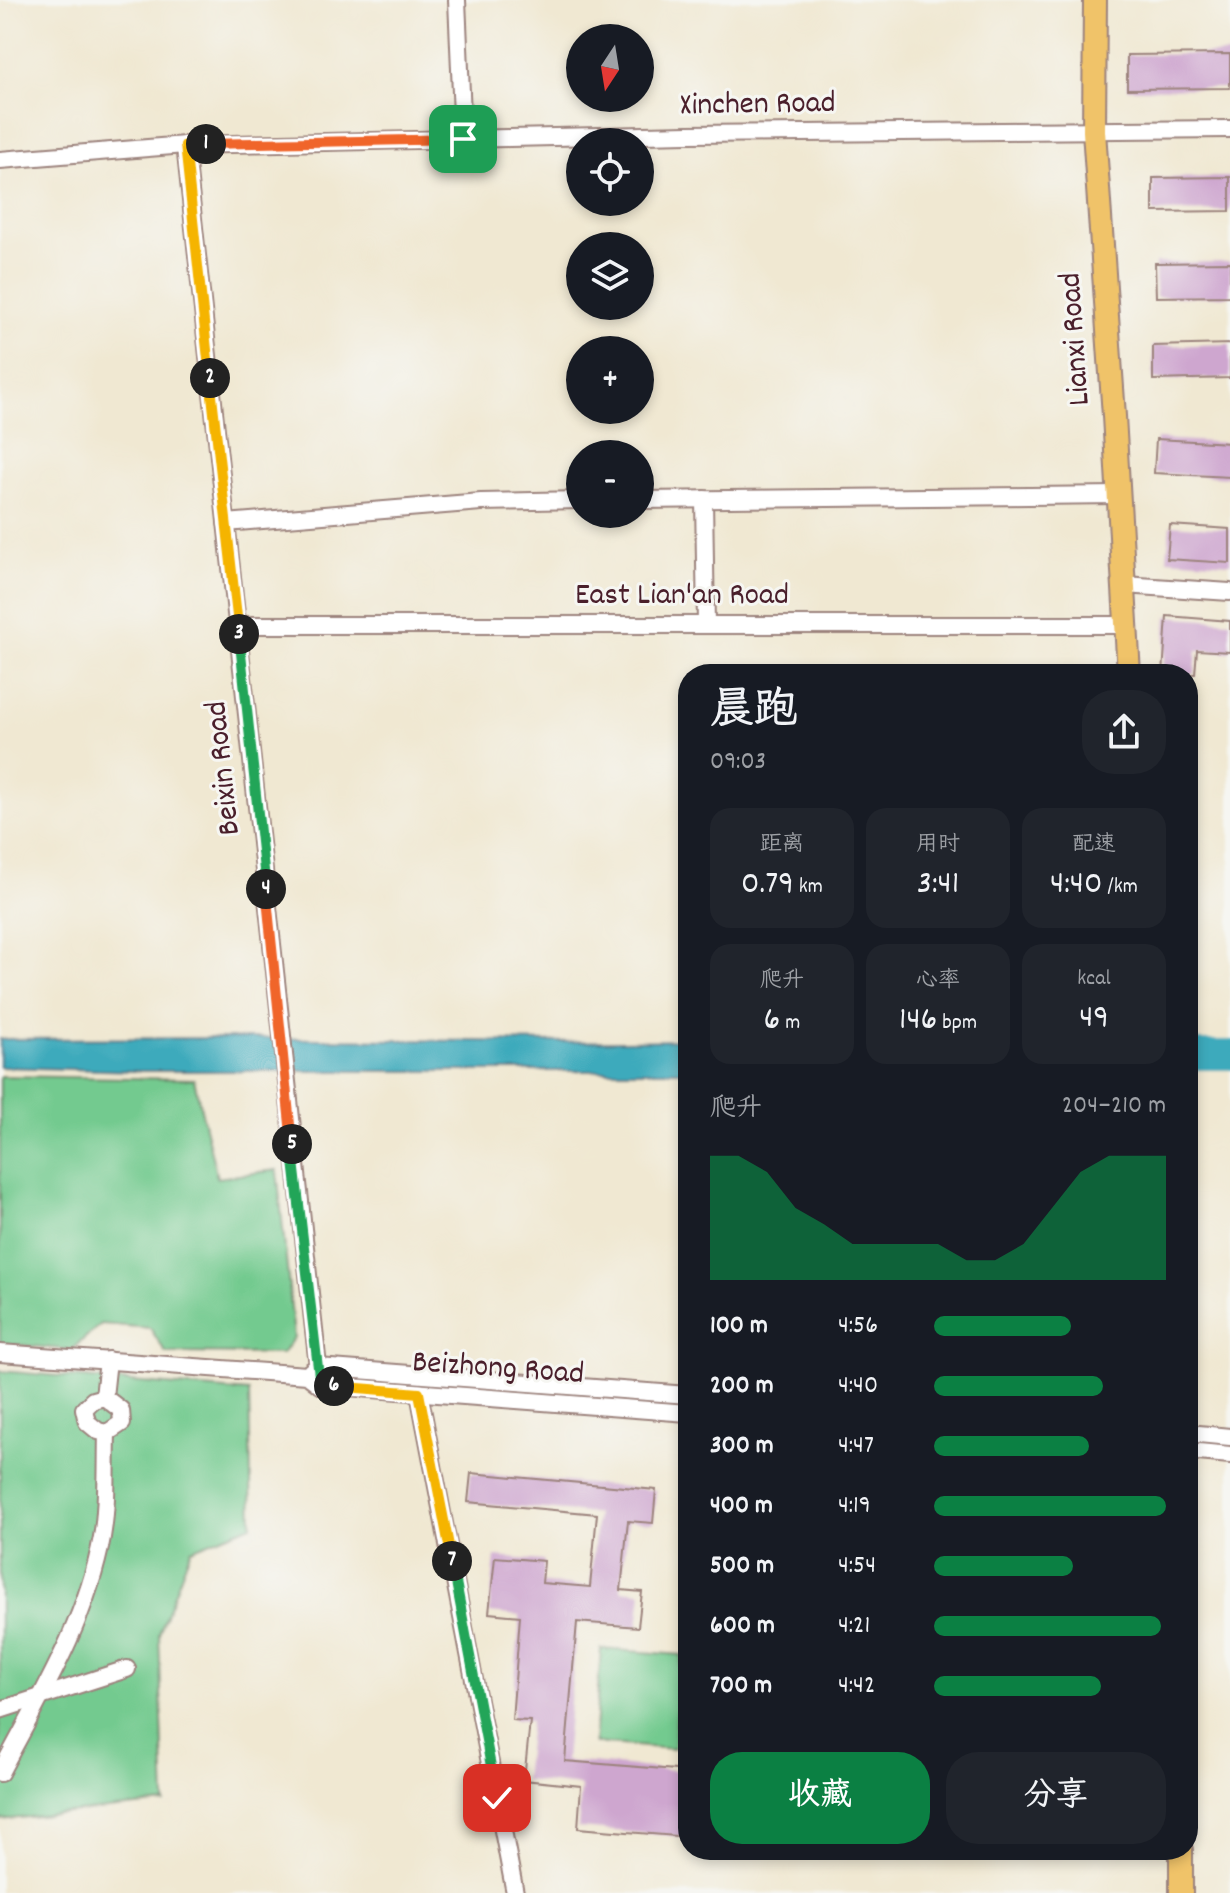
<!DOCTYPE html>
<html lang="zh">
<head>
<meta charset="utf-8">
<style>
	:root { --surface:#171b24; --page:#20242c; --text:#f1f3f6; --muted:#9ea1a6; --accent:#0b8043 }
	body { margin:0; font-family:Dekko,"LXGW WenKai TC",sans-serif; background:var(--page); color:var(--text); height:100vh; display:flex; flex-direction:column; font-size:30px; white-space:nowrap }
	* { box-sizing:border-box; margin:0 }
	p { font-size:26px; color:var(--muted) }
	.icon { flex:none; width:44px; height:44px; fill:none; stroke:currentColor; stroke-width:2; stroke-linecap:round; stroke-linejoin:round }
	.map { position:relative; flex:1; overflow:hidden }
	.panel { position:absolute; left:678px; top:664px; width:520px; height:1196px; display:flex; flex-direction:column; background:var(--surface); border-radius:32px; box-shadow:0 4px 12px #0003 }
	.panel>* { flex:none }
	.needle { width:52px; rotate:192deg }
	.buttons { position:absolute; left:566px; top:24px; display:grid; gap:16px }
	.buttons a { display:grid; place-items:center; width:88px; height:88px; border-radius:50%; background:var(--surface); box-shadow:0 4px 12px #0003; font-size:40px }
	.pin { position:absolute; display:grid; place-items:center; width:68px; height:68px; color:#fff; margin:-34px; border-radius:16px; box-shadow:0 4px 12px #0006 }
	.km { position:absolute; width:40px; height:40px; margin:-20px; border-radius:50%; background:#222; color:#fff; font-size:22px; line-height:40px; text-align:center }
	.round { display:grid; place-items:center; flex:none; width:84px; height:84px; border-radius:32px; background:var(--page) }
	.summary { display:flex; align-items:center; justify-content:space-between; height:136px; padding:0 32px }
	h1 { font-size:44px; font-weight:600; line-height:60px }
	.stats { display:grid; grid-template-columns:repeat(3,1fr); gap:12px; height:136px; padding:8px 32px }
	.stats div { display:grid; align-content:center; border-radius:20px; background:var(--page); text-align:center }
	.stats b { font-size:34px; font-weight:600 }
	.stats small { font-size:22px; font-weight:400 }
	.stats p { font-size:22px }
	.chart { height:224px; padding:16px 32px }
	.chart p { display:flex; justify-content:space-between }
	.chart svg { width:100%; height:144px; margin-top:8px; fill:var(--accent); opacity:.7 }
	.cta { display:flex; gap:16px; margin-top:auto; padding:16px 32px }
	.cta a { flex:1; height:92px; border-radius:32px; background:var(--accent); color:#fff; font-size:32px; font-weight:600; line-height:92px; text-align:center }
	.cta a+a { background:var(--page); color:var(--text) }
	ul { padding:0 32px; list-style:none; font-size:26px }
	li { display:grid; grid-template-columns:128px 96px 1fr; align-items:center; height:60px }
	li i { height:20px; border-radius:10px; background:var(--accent) }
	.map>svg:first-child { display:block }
	.green { fill:#73ca8f; stroke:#5e745d; stroke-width:2 }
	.water { fill:#3daabc; stroke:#446474; stroke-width:2 }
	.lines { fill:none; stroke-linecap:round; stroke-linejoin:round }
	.river { stroke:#3daabc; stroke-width:30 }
	.building { fill:#cea6cf }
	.minor-casing { stroke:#9d847e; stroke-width:20 }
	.major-casing { stroke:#9d847e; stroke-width:26 }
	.minor { stroke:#fff; stroke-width:16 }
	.major { stroke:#f0c369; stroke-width:22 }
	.split-1-casing { stroke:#fff; stroke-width:16 }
	.split-2-casing { stroke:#fff; stroke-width:16 }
	.split-3-casing { stroke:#fff; stroke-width:16 }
	.split-4-casing { stroke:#fff; stroke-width:16 }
	.split-5-casing { stroke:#fff; stroke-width:16 }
	.split-6-casing { stroke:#fff; stroke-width:16 }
	.split-7-casing { stroke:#fff; stroke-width:16 }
	.split-8-casing { stroke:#fff; stroke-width:16 }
	.split-1 { stroke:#f0652b; stroke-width:10 }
	.split-2 { stroke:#f5b400; stroke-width:10 }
	.split-3 { stroke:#f5b400; stroke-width:10 }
	.split-4 { stroke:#22a559; stroke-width:10 }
	.split-5 { stroke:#f0652b; stroke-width:10 }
	.split-6 { stroke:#22a559; stroke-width:10 }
	.split-7 { stroke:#f5b400; stroke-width:10 }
	.split-8 { stroke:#22a559; stroke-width:10 }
	.labels { text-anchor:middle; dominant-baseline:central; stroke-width:6; stroke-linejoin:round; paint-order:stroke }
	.street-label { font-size:32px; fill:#4a1f2b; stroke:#f6f6f2 }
</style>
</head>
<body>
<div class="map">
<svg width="1230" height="1893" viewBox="0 0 1230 1893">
	<rect width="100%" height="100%" fill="#f6f6f2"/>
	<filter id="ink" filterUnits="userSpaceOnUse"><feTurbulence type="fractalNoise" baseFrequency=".0125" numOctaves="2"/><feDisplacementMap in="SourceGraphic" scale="16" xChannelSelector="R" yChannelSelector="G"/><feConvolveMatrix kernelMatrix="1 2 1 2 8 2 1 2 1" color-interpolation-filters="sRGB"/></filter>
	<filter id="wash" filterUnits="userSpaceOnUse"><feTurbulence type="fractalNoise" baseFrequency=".006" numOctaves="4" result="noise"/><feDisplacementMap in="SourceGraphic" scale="32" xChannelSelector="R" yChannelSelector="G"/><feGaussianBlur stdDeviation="1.8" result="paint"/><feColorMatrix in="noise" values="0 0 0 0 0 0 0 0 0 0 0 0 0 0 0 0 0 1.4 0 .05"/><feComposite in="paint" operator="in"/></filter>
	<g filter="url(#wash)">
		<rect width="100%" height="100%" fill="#f0e8d2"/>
		<g class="green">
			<polygon points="0,1076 194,1079 217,1178 277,1170 294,1337 282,1354 166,1353 150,1328 101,1324 71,1350 0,1343"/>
			<polygon points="0,1371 249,1392 252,1525 191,1549 159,1634 165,1803 0,1820"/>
			<polygon points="601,1649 682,1655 674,1749 594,1743"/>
		</g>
		<g class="water">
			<polygon points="244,1038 554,1042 688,1040 688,1071 137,1071 0,1067 0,1039"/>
			<polygon points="1215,1043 1230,1043 1230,1069 1217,1069 1199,1055"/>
		</g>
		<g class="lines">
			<polyline class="river" points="1196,1055 1230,1055"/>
		</g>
		<g id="blocks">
			<g class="building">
				<polygon points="1230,54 1230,88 1127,89 1127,55"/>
				<polygon points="1230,177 1230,211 1153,212 1153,178"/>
				<polygon points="1230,262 1230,296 1156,297 1155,263"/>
				<polygon points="1230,344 1230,378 1153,380 1153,346"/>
				<polygon points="1156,439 1230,443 1230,477 1154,473"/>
				<polygon points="1170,525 1230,529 1230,563 1167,559"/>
				<polygon points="1167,616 1230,621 1230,652 1197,650 1195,674 1163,674"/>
				<polygon points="471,1473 656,1490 653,1523 628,1521 621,1590 642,1592 638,1627 577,1622 565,1761 688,1771 688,1837 578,1828 581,1786 524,1780 530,1721 512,1720 520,1616 489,1613 495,1557 544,1561 542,1583 590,1587 597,1514 468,1502"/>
			</g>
		</g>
	</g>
	<g filter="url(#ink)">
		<use href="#blocks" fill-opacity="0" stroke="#9d847e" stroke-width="2"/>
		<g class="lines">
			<g class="minor-casing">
				<g id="minor">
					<polyline points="457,0 463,139"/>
					<polyline points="185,145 320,1385"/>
					<polyline points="0,160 185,145 688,134 1230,129"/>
					<polyline points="704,499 706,625"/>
					<polyline points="640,500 1118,495"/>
					<polyline points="226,523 481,502 580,500"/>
					<polyline points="1124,585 1230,592"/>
					<polyline points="238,625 1126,625"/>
					<polyline points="0,1353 307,1375 320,1385 688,1413"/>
					<polyline points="311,1371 318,1367 688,1395"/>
					<polyline points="419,1393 515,1893"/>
					<polygon points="104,1397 121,1410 122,1423 107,1433 98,1431 87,1422 84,1409 93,1400"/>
					<polyline points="104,1397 108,1360"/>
					<polyline points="1188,1433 1230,1437"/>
					<polyline points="1188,1451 1230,1455"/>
					<polyline points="0,1710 127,1669"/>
					<path d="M0 1773C39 1699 87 1621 102 1537 108 1504 106 1467 107 1433"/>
				</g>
			</g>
			<g class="major-casing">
				<g id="major">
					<polyline points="1095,0 1094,131 1114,416 1129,674"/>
					<polyline points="1181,1850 1181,1893"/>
				</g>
			</g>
			<use href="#minor" class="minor"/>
			<use href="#major" class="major"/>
		</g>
	</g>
	<g class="lines" filter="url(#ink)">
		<g class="split-1-casing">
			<polyline id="split-1" points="206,144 463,139"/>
		</g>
		<g class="split-2-casing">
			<polyline id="split-2" points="206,144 185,145 210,378"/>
		</g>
		<g class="split-3-casing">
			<polyline id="split-3" points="210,378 239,634"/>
		</g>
		<g class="split-4-casing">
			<polyline id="split-4" points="239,634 266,889"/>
		</g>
		<g class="split-5-casing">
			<polyline id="split-5" points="266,889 292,1144"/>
		</g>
		<g class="split-6-casing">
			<polyline id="split-6" points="292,1144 320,1385 334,1386"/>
		</g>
		<g class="split-7-casing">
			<polyline id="split-7" points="334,1386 419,1393 452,1561"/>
		</g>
		<g class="split-8-casing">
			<polyline id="split-8" points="452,1561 497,1798"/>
		</g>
		<use href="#split-1" class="split-1"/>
		<use href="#split-2" class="split-2"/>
		<use href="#split-3" class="split-3"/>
		<use href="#split-4" class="split-4"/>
		<use href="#split-5" class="split-5"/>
		<use href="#split-6" class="split-6"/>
		<use href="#split-7" class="split-7"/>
		<use href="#split-8" class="split-8"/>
	</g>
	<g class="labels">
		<g class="street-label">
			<text transform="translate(758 106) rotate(-1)">Xinchen Road</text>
			<text transform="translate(1077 339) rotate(-94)">Lianxi Road</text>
			<text x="682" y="597">East Lian'an Road</text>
			<text transform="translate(225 768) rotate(-96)">Beixin Road</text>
			<text transform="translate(498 1370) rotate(4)">Beizhong Road</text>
		</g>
	</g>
</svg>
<div class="buttons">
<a><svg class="needle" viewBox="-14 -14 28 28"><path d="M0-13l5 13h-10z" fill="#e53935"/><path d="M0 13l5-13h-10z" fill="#9ea1a6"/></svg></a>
<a><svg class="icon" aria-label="locate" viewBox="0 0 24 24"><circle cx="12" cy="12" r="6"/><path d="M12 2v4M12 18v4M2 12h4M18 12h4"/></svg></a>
<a><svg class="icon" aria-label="layers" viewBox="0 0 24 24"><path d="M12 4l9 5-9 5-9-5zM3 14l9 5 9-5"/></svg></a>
<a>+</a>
<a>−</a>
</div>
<div class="pin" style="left:463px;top:139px;background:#1e9e55"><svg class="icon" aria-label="arrive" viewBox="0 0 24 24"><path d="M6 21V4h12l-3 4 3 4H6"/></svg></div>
<div class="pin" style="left:497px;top:1798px;background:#d93025"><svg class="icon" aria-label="check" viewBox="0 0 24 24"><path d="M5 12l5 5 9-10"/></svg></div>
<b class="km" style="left:206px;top:144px">1</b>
<b class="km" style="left:210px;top:378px">2</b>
<b class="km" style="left:239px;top:634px">3</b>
<b class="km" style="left:266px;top:889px">4</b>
<b class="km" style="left:292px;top:1144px">5</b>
<b class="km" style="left:334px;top:1386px">6</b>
<b class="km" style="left:452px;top:1561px">7</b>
<section class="panel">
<div class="summary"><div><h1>晨跑</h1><p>09:03</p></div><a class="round"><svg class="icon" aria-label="share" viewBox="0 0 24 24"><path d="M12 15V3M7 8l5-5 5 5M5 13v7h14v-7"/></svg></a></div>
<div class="stats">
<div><p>距离</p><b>0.79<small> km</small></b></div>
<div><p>用时</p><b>3:41</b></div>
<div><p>配速</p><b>4:40<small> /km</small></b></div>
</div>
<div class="stats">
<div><p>爬升</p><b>6<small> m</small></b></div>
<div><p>心率</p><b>146<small> bpm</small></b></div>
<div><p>kcal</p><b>49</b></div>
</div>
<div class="chart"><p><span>爬升</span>204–210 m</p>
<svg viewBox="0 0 160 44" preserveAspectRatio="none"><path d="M0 44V6L10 6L20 11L30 22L40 27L50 33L60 33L70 33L80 33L90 38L100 38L110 33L120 22L130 11L140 6L150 6L160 6V44z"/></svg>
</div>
<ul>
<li><b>100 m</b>4:56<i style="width:59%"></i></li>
<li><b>200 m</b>4:40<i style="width:73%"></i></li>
<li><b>300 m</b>4:47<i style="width:67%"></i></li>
<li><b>400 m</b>4:19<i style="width:100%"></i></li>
<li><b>500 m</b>4:54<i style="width:60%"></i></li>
<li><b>600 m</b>4:21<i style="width:98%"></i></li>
<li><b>700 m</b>4:42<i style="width:72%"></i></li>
</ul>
<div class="cta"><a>收藏</a><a>分享</a></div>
</section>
</div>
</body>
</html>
